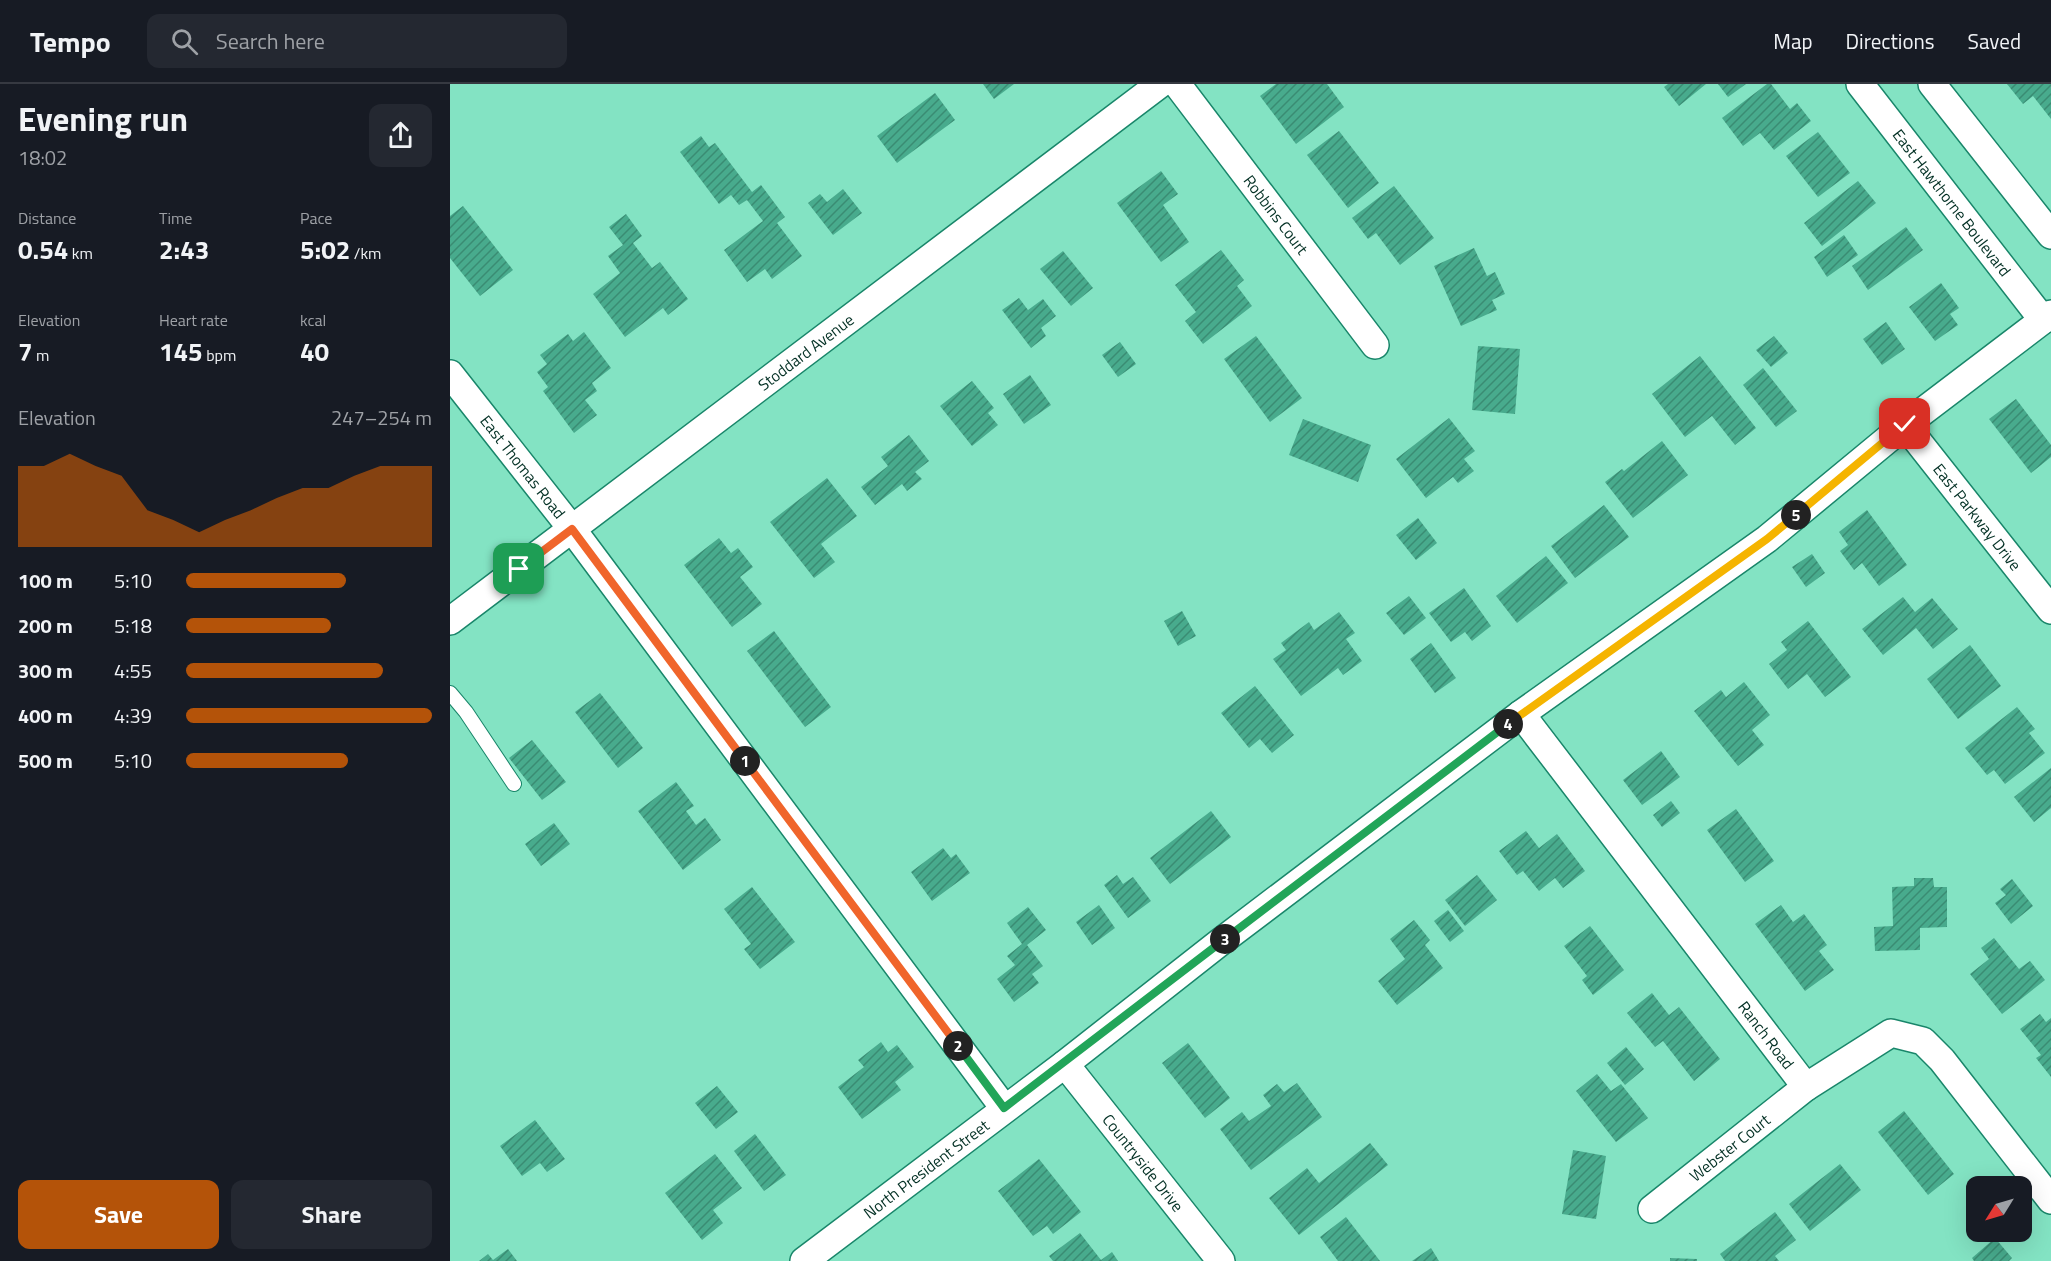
<!DOCTYPE html>
<html lang="en">
<head>
<meta charset="utf-8">
<style>
	:root { --surface:#171b24; --page:#242831; --text:#f1f3f6; --muted:#9ea1a6; --line:#363941; --accent:#b45309 }
	body { margin:0; font-family:"Titillium Web",sans-serif; background:var(--page); color:var(--text); height:100vh; display:flex; flex-direction:column; font-size:22px; white-space:nowrap }
	* { box-sizing:border-box; margin:0 }
	p { font-size:20px; color:var(--muted) }
	.icon { flex:none; width:33px; height:33px; fill:none; stroke:currentColor; stroke-width:2; stroke-linecap:round; stroke-linejoin:round }
	.map { position:relative; flex:1; overflow:hidden }
	.side { display:flex; flex-direction:column; background:var(--surface); width:450px }
	.side>* { flex:none }
	.needle { width:39px; rotate:233deg }
	.controls { position:absolute; left:1516px; top:1092px; display:grid; gap:12px }
	.controls a { display:grid; place-items:center; width:66px; height:66px; border-radius:12px; background:var(--surface); box-shadow:0 6px 24px #0002; font-size:30px }
	.pin { position:absolute; display:grid; place-items:center; width:51px; height:51px; color:#fff; margin:-26px; border-radius:12px; box-shadow:0 3px 9px #0006 }
	.km { position:absolute; width:30px; height:30px; margin:-15px; border-radius:50%; background:#222; color:#fff; font-size:16px; line-height:30px; text-align:center }
	.round { display:grid; place-items:center; flex:none; width:63px; height:63px; border-radius:12px; background:var(--page) }
	.overview { display:flex; align-items:center; justify-content:space-between; height:102px; padding:0 18px }
	h1 { font-size:33px; font-weight:700; line-height:45px }
	.stats { display:grid; grid-template-columns:repeat(3,1fr); gap:9px; height:102px; padding:6px 18px }
	.stats div { display:grid; align-content:center }
	.stats b { font-size:26px; font-weight:700 }
	.stats small { font-size:16px; font-weight:400 }
	.stats p { font-size:16px }
	.chart { height:168px; padding:12px 18px }
	.chart p { display:flex; justify-content:space-between }
	.chart svg { width:100%; height:108px; margin-top:6px; fill:var(--accent); opacity:.7 }
	.cta { display:flex; gap:12px; margin-top:auto; padding:12px 18px }
	.cta a { flex:1; height:69px; border-radius:12px; background:var(--accent); color:#fff; font-size:24px; font-weight:700; line-height:69px; text-align:center }
	.cta a+a { background:var(--page); color:var(--text) }
	ul { padding:0 18px; list-style:none; font-size:20px }
	li { display:grid; grid-template-columns:96px 72px 1fr; align-items:center; height:45px }
	li i { height:15px; border-radius:8px; background:var(--accent) }
	header { display:flex; align-items:center; gap:36px; box-sizing:border-box; height:84px; padding:0 30px; background:var(--surface); border-bottom:2px solid var(--line) }
	header strong { font-size:28px }
	nav { display:flex; gap:33px; margin-inline-start:auto; font-size:21px }
	.search { width:420px; height:54px; background:var(--page); display:flex; align-items:center; gap:15px; box-sizing:border-box; padding:0 21px; border-radius:12px; color:var(--muted); font-size:22px }
	main { display:flex; flex:1; min-height:0 }
	.map>svg:first-child { display:block }
	.building { fill:url(#building-hatch) }
	.lines { fill:none; stroke-linecap:round; stroke-linejoin:round }
	.service-casing { stroke:#19866a; stroke-width:16 }
	.minor-casing { stroke:#19866a; stroke-width:30 }
	.service { stroke:#fff; stroke-width:14 }
	.minor { stroke:#fff; stroke-width:27 }
	.split-1-casing { stroke:#fff; stroke-width:12 }
	.split-2-casing { stroke:#fff; stroke-width:12 }
	.split-3-casing { stroke:#fff; stroke-width:12 }
	.split-4-casing { stroke:#fff; stroke-width:12 }
	.split-5-casing { stroke:#fff; stroke-width:12 }
	.split-6-casing { stroke:#fff; stroke-width:12 }
	.split-1 { stroke:#f0652b; stroke-width:8 }
	.split-2 { stroke:#f0652b; stroke-width:8 }
	.split-3 { stroke:#22a559; stroke-width:8 }
	.split-4 { stroke:#22a559; stroke-width:8 }
	.split-5 { stroke:#f5b400; stroke-width:8 }
	.split-6 { stroke:#f5b400; stroke-width:8 }
	.labels { text-anchor:middle; dominant-baseline:central; stroke-width:4.5; stroke-linejoin:round; paint-order:stroke }
	.street-label { font-size:16px; fill:#033024; stroke:#cdfae9 }
</style>
</head>
<body>
<header>
<strong>Tempo</strong>
<div class="search"><svg class="icon" aria-label="search" viewBox="0 0 24 24"><circle cx="10" cy="10" r="6"/><path d="M15 15l6 6"/></svg>Search here</div>
<nav><a>Map</a><a>Directions</a><a>Saved</a></nav>
</header>
<main>
<section class="side">
<div class="overview"><div><h1>Evening run</h1><p>18:02</p></div><a class="round"><svg class="icon" aria-label="share" viewBox="0 0 24 24"><path d="M12 15V3M7 8l5-5 5 5M5 13v7h14v-7"/></svg></a></div>
<div class="stats">
<div><p>Distance</p><b>0.54<small> km</small></b></div>
<div><p>Time</p><b>2:43</b></div>
<div><p>Pace</p><b>5:02<small> /km</small></b></div>
</div>
<div class="stats">
<div><p>Elevation</p><b>7<small> m</small></b></div>
<div><p>Heart rate</p><b>145<small> bpm</small></b></div>
<div><p>kcal</p><b>40</b></div>
</div>
<div class="chart"><p><span>Elevation</span>247–254 m</p>
<svg viewBox="0 0 160 44" preserveAspectRatio="none"><path d="M0 44V11L10 11L20 6L30 11L40 15L50 29L60 33L70 38L80 33L90 29L100 24L110 20L120 20L130 15L140 11L150 11L160 11V44z"/></svg>
</div>
<ul>
<li><b>100 m</b>5:10<i style="width:65%"></i></li>
<li><b>200 m</b>5:18<i style="width:59%"></i></li>
<li><b>300 m</b>4:55<i style="width:80%"></i></li>
<li><b>400 m</b>4:39<i style="width:100%"></i></li>
<li><b>500 m</b>5:10<i style="width:66%"></i></li>
</ul>
<div class="cta"><a>Save</a><a>Share</a></div>
</section>
<div class="map">
<svg width="1601" height="1177" viewBox="0 0 1601 1177">
	<defs>
		<pattern id="building-hatch" width="6" height="6" patternUnits="userSpaceOnUse" patternTransform="scale(1.5)"><rect width="6" height="6" fill="#48ab8d"/><path d="M-1 1l2-2M0 6l6-6M5 7l2-2" fill="none" stroke="#3a8c73"/></pattern>
	</defs>
	<rect width="100%" height="100%" fill="#83e3c3"/>
	<g class="building">
		<polygon points="533,0 564,0 544,15"/>
		<polygon points="826,0 877,0 894,23 846,60 810,12"/>
		<polygon points="1218,0 1256,0 1229,22 1214,3"/>
		<polygon points="1268,0 1296,0 1278,13"/>
		<polygon points="1317,0 1321,0 1340,25 1347,19 1361,37 1324,66 1310,49 1293,62 1272,34"/>
		<polygon points="1557,0 1601,0 1601,35 1583,12 1573,20"/>
		<polygon points="485,9 505,36 447,79 427,52"/>
		<polygon points="889,47 929,99 898,124 857,71"/>
		<polygon points="1368,48 1400,89 1368,113 1336,72"/>
		<polygon points="251,52 259,63 265,59 302,108 311,101 335,133 327,139 352,172 322,195 315,185 297,198 274,166 313,137 297,116 289,121 281,111 269,120 230,68"/>
		<polygon points="711,87 728,110 713,121 739,158 711,178 667,119"/>
		<polygon points="1408,97 1426,119 1372,162 1354,139"/>
		<polygon points="944,102 984,154 950,181 926,149 918,155 902,134"/>
		<polygon points="393,105 412,129 383,151 358,119 370,110 377,118"/>
		<polygon points="13,122 63,186 30,212 0,174 0,132"/>
		<polygon points="176,130 192,152 183,159 202,184 210,178 238,215 218,231 213,224 175,253 143,210 170,189 158,172 173,161 159,143"/>
		<polygon points="1456,143 1473,166 1418,206 1402,182"/>
		<polygon points="1394,151 1408,171 1377,193 1364,173"/>
		<polygon points="1024,164 1037,192 1045,188 1055,210 1042,216 1047,226 1011,242 984,182"/>
		<polygon points="771,166 794,196 787,202 802,222 753,260 735,237 746,228 725,201"/>
		<polygon points="613,167 643,204 621,222 590,185"/>
		<polygon points="1491,199 1509,224 1500,230 1508,241 1485,257 1459,223"/>
		<polygon points="569,214 578,226 593,215 606,232 591,244 596,252 581,264 552,226"/>
		<polygon points="1436,238 1455,265 1432,281 1413,255"/>
		<polygon points="134,248 161,284 142,299 147,307 135,316 147,331 124,349 93,307 98,303 87,288 97,280 90,271 118,250 123,257"/>
		<polygon points="806,252 852,314 820,338 774,275"/>
		<polygon points="1324,252 1338,269 1321,283 1306,266"/>
		<polygon points="670,258 686,280 668,293 652,271"/>
		<polygon points="1028,262 1070,265 1065,330 1022,326"/>
		<polygon points="1250,272 1306,344 1285,361 1262,332 1235,353 1202,310"/>
		<polygon points="1313,284 1347,327 1326,343 1293,301"/>
		<polygon points="580,291 601,321 574,340 553,310"/>
		<polygon points="522,297 544,324 538,329 548,341 522,362 490,322"/>
		<polygon points="1566,315 1601,361 1601,373 1581,389 1539,335"/>
		<polygon points="999,334 1025,367 1014,375 1024,387 1008,399 1003,393 976,414 946,375"/>
		<polygon points="853,335 921,361 908,398 839,371"/>
		<polygon points="459,351 479,377 465,388 472,395 457,407 452,400 425,421 411,403 438,382 431,373"/>
		<polygon points="1212,357 1238,391 1183,434 1155,398 1172,385 1174,387"/>
		<polygon points="377,394 407,432 371,460 385,478 364,494 320,438"/>
		<polygon points="1154,421 1179,453 1125,494 1101,462"/>
		<polygon points="1417,426 1457,481 1429,502 1412,479 1404,486 1390,467 1398,461 1389,448"/>
		<polygon points="968,434 987,459 966,476 946,451"/>
		<polygon points="269,454 281,469 288,464 303,483 290,493 312,520 282,543 234,481"/>
		<polygon points="1362,470 1375,489 1356,503 1342,483"/>
		<polygon points="1096,472 1118,499 1067,539 1046,512"/>
		<polygon points="1014,504 1041,542 1022,557 1015,548 1001,558 979,529"/>
		<polygon points="959,512 976,534 954,551 936,529"/>
		<polygon points="1453,513 1465,528 1482,514 1508,545 1483,565 1466,544 1433,571 1412,545"/>
		<polygon points="732,527 746,552 728,562 714,537"/>
		<polygon points="889,528 905,549 896,555 912,577 893,591 888,584 851,612 823,575 836,566 831,559 859,538 864,546"/>
		<polygon points="1358,537 1401,593 1375,613 1357,590 1338,605 1319,580 1337,566 1331,558"/>
		<polygon points="324,547 381,623 355,643 297,567"/>
		<polygon points="981,559 1006,594 985,609 960,575"/>
		<polygon points="1520,561 1551,602 1508,635 1477,595"/>
		<polygon points="1294,598 1320,631 1302,646 1314,661 1288,682 1244,627 1271,606 1276,613"/>
		<polygon points="805,602 844,651 822,669 810,655 799,664 771,629"/>
		<polygon points="150,609 193,664 168,684 125,628"/>
		<polygon points="1567,623 1585,645 1579,649 1595,669 1555,700 1544,686 1537,691 1515,664"/>
		<polygon points="82,656 116,698 92,716 59,674"/>
		<polygon points="1211,667 1230,693 1192,721 1173,696"/>
		<polygon points="1601,684 1601,724 1584,738 1564,713"/>
		<polygon points="226,698 244,722 236,727 246,741 255,734 271,756 233,786 188,727"/>
		<polygon points="1221,717 1230,729 1212,743 1203,731"/>
		<polygon points="1286,725 1324,777 1295,798 1257,746"/>
		<polygon points="761,727 781,753 720,800 700,774"/>
		<polygon points="104,739 120,760 91,782 75,760"/>
		<polygon points="1076,747 1089,764 1107,750 1135,787 1113,804 1105,794 1089,807 1073,787 1067,791 1049,767"/>
		<polygon points="493,764 501,774 506,770 520,789 482,817 461,788"/>
		<polygon points="667,791 673,800 683,793 701,817 678,834 654,801"/>
		<polygon points="1027,791 1047,816 1015,842 995,816"/>
		<polygon points="1464,794 1483,794 1484,803 1497,803 1497,843 1470,844 1470,866 1425,867 1424,843 1443,842 1442,803 1464,802"/>
		<polygon points="1562,795 1583,822 1561,840 1545,819 1556,811 1550,805"/>
		<polygon points="302,803 345,858 310,885 294,865 301,860 274,825"/>
		<polygon points="649,821 665,844 642,861 626,838"/>
		<polygon points="1331,821 1343,838 1354,830 1377,861 1369,867 1384,886 1355,907 1305,840"/>
		<polygon points="578,823 596,846 577,861 593,882 582,890 589,899 564,918 547,895 565,881 557,872 572,860 557,839"/>
		<polygon points="998,826 1014,847 1000,858 984,837"/>
		<polygon points="964,836 980,856 975,861 993,884 947,921 928,897 955,875 940,855"/>
		<polygon points="1140,842 1174,886 1143,911 1132,896 1137,892 1114,862"/>
		<polygon points="1544,854 1569,885 1580,877 1595,896 1552,930 1520,890 1539,875 1531,864"/>
		<polygon points="1202,909 1219,931 1229,923 1270,975 1244,997 1213,957 1205,963 1177,929"/>
		<polygon points="1590,930 1596,938 1601,934 1601,993 1586,974 1591,971 1570,945"/>
		<polygon points="431,958 438,968 447,961 464,983 445,998 451,1006 412,1035 388,1003 414,983 408,976"/>
		<polygon points="738,959 780,1014 755,1034 712,979"/>
		<polygon points="1176,963 1194,985 1175,1001 1157,979"/>
		<polygon points="1147,990 1161,1007 1171,1000 1198,1034 1166,1058 1126,1007"/>
		<polygon points="847,999 872,1033 801,1086 770,1045 792,1028 799,1037 821,1022 813,1011 827,1000 834,1008"/>
		<polygon points="267,1002 288,1028 266,1045 245,1019"/>
		<polygon points="1454,1027 1504,1090 1478,1111 1428,1048"/>
		<polygon points="85,1036 115,1075 97,1088 90,1079 72,1092 50,1062"/>
		<polygon points="305,1050 336,1091 314,1107 284,1067"/>
		<polygon points="920,1059 938,1081 849,1151 819,1114 857,1084 869,1099"/>
		<polygon points="1123,1066 1156,1072 1146,1135 1112,1130"/>
		<polygon points="265,1070 292,1104 263,1126 273,1139 252,1156 215,1109"/>
		<polygon points="589,1075 631,1128 603,1150 597,1142 583,1152 548,1107"/>
		<polygon points="1390,1080 1411,1106 1360,1147 1339,1120"/>
		<polygon points="1325,1128 1346,1156 1325,1172 1329,1177 1275,1177 1270,1170"/>
		<polygon points="896,1133 930,1177 888,1177 870,1153"/>
		<polygon points="630,1149 651,1176 662,1168 668,1177 603,1177 599,1172"/>
		<polygon points="1545,1154 1562,1174 1559,1177 1524,1177 1522,1174"/>
		<polygon points="981,1164 989,1177 962,1177"/>
		<polygon points="58,1165 67,1177 29,1177 38,1170 43,1176"/>
		<polygon points="1220,1174 1247,1175 1247,1177 1220,1177"/>
	</g>
	<g class="lines">
		<g class="service-casing">
			<polyline id="service" points="0,609 16,628 64,700"/>
		</g>
		<g class="minor-casing">
			<g id="minor">
				<path id="s1" d="M727 0 925 261"/>
				<path id="s2" d="M1410 0 1593 236"/>
				<polyline points="1482,0 1601,151"/>
				<path id="s3" d="M0 290 122 445 554 1024"/>
				<path id="s4" d="M1455 341 1601 526"/>
				<path id="s5" d="M0 537 710 0"/>
				<path id="s6" d="M1071 630 1356 1003 1441 949 1473 957 1492 976 1601 1116"/>
				<path id="s7" d="M615 980 771 1177"/>
				<path id="s8" d="M1202 1125 1356 1003"/>
				<path id="s9" d="M354 1177 615 980 769 859 1071 630 1317 455 1455 341 1601 230"/>
			</g>
		</g>
		<use href="#service" class="service"/>
		<use href="#minor" class="minor"/>
	</g>
	<g class="lines">
		<g class="split-1-casing">
			<polyline id="split-1" points="69,485 122,445 295,677"/>
		</g>
		<g class="split-2-casing">
			<polyline id="split-2" points="295,677 508,962"/>
		</g>
		<g class="split-3-casing">
			<polyline id="split-3" points="508,962 554,1024 775,855"/>
		</g>
		<g class="split-4-casing">
			<polyline id="split-4" points="775,855 1058,640"/>
		</g>
		<g class="split-5-casing">
			<polyline id="split-5" points="1058,640 1317,455 1346,431"/>
		</g>
		<g class="split-6-casing">
			<polyline id="split-6" points="1346,431 1455,340"/>
		</g>
		<use href="#split-1" class="split-1"/>
		<use href="#split-2" class="split-2"/>
		<use href="#split-3" class="split-3"/>
		<use href="#split-4" class="split-4"/>
		<use href="#split-5" class="split-5"/>
		<use href="#split-6" class="split-6"/>
	</g>
	<g class="labels">
		<g class="street-label">
			<text stroke="none"><textPath href="#s2" startOffset="150">East Hawthorne Boulevard</textPath></text>
			<text stroke="none"><textPath href="#s1" startOffset="164">Robbins Court</textPath></text>
			<text stroke="none"><textPath href="#s5" startOffset="446">Stoddard Avenue</textPath></text>
			<text stroke="none"><textPath href="#s3" startOffset="118">East Thomas Road</textPath></text>
			<text stroke="none"><textPath href="#s4" startOffset="117">East Parkway Drive</textPath></text>
			<text stroke="none"><textPath href="#s6" startOffset="404">Ranch Road</textPath></text>
			<text stroke="none"><textPath href="#s8" startOffset="99">Webster Court</textPath></text>
			<text stroke="none"><textPath href="#s7" startOffset="126">Countryside Drive</textPath></text>
			<text stroke="none"><textPath href="#s9" startOffset="153">North President Street</textPath></text>
		</g>
	</g>
</svg>
<div class="controls">
<a><svg class="needle" viewBox="-14 -14 28 28"><path d="M0-13l5 13h-10z" fill="#e53935"/><path d="M0 13l5-13h-10z" fill="#9ea1a6"/></svg></a>
</div>
<div class="pin" style="left:69px;top:485px;background:#1e9e55"><svg class="icon" aria-label="arrive" viewBox="0 0 24 24"><path d="M6 21V4h12l-3 4 3 4H6"/></svg></div>
<div class="pin" style="left:1455px;top:340px;background:#d93025"><svg class="icon" aria-label="check" viewBox="0 0 24 24"><path d="M5 12l5 5 9-10"/></svg></div>
<b class="km" style="left:295px;top:677px">1</b>
<b class="km" style="left:508px;top:962px">2</b>
<b class="km" style="left:775px;top:855px">3</b>
<b class="km" style="left:1058px;top:640px">4</b>
<b class="km" style="left:1346px;top:431px">5</b>
</div>
</main>
</body>
</html>
